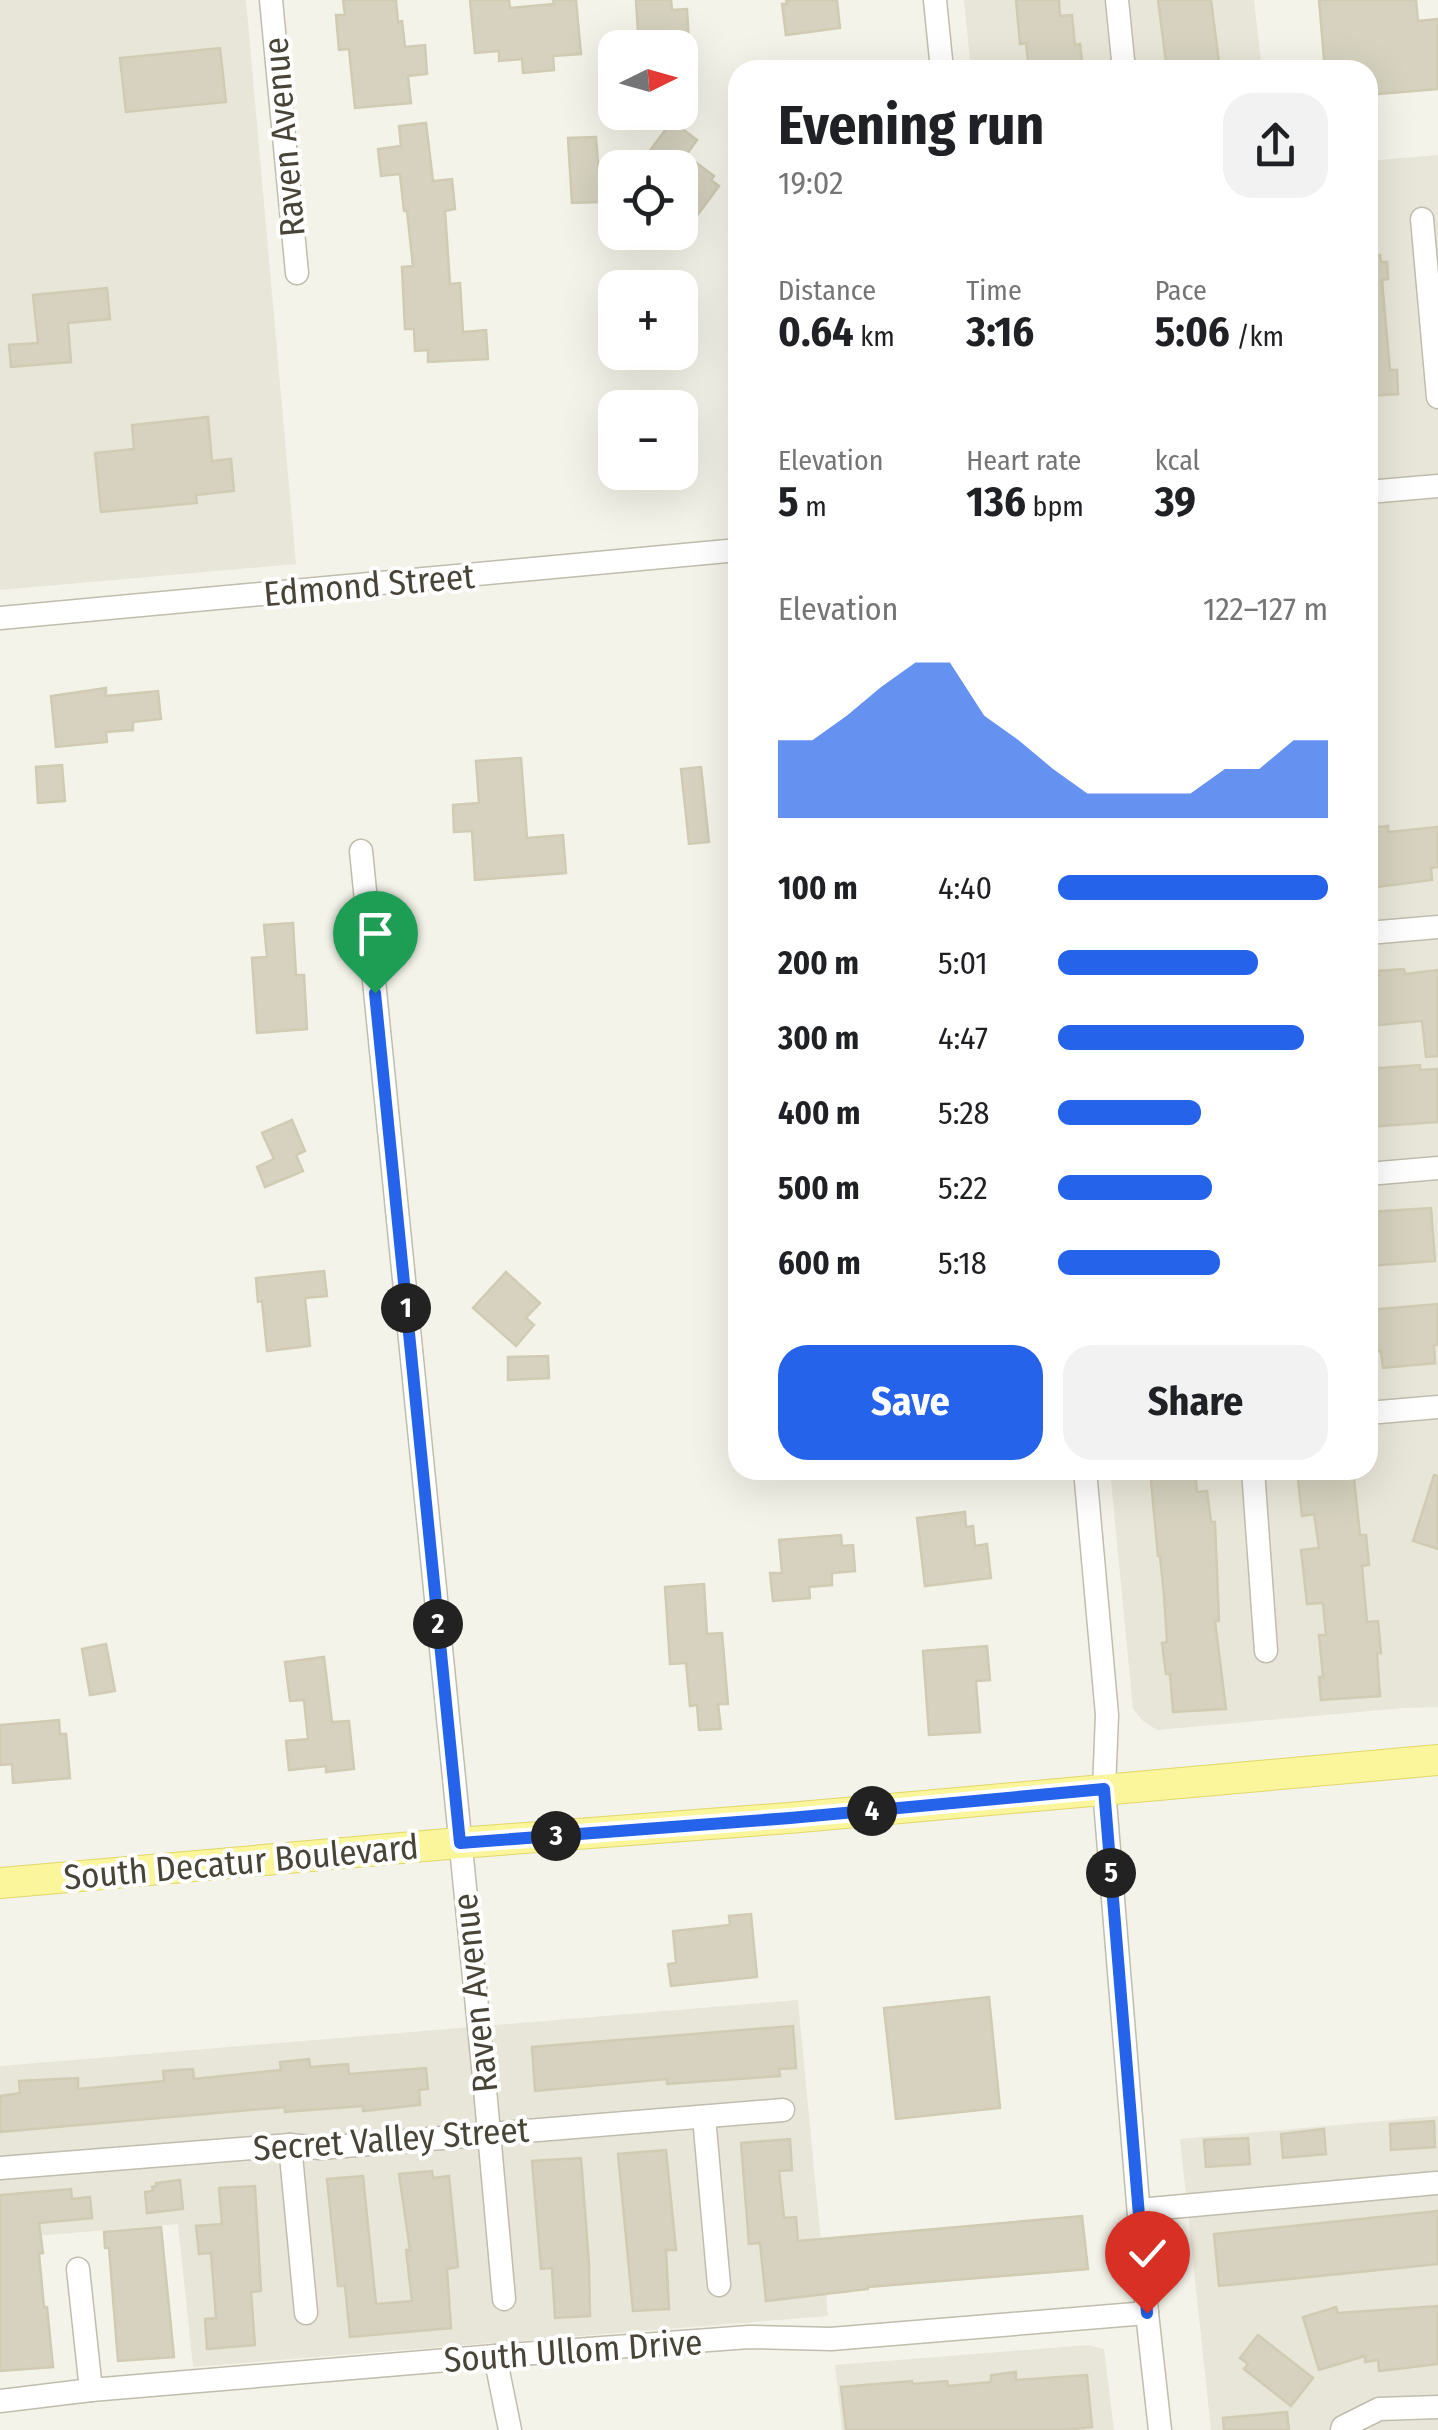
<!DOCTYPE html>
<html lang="en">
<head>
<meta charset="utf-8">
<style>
	:root { --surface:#fff; --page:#f2f2f2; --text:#202124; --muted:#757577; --accent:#2563eb }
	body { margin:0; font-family:"Fira Sans Condensed",sans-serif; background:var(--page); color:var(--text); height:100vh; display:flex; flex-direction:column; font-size:38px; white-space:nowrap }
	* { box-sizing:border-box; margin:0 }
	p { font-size:32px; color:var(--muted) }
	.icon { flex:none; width:55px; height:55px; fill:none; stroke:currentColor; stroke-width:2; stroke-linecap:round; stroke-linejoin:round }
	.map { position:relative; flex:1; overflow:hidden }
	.side { position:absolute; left:728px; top:60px; width:650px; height:1420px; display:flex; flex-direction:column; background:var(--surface); border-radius:30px; box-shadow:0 10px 40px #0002 }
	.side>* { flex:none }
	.needle { width:65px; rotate:85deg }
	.tools { position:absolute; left:598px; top:30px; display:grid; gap:20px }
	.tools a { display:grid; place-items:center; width:100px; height:100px; border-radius:20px; background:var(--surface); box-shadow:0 10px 40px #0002; font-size:50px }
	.pin { position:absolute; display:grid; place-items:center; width:85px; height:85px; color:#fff; margin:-102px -42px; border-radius:50% 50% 50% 0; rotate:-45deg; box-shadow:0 0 10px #0007 }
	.pin .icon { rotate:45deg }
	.km { position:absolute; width:50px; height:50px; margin:-25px; border-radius:50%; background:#222; color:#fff; font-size:28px; line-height:50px; text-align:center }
	.round { display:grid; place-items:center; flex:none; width:105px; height:105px; border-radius:30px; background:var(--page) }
	.overview { display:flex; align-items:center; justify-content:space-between; height:170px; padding:0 50px }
	h1 { font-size:55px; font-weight:700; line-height:75px }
	.metrics { display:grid; grid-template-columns:repeat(3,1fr); gap:15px; height:170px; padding:10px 50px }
	.metrics div { display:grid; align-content:center }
	.metrics b { font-size:42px; font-weight:700 }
	.metrics small { font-size:28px; font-weight:400 }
	.metrics p { font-size:28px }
	.chart { height:280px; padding:20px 50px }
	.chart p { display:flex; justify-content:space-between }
	.chart svg { width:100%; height:180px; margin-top:10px; fill:var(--accent); opacity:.7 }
	.button { display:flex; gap:20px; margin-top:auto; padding:20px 50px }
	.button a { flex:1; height:115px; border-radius:30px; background:var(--accent); color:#fff; font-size:40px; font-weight:700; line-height:115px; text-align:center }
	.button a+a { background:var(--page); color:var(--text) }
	ul { padding:0 50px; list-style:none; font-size:32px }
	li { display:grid; grid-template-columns:160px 120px 1fr; align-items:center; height:75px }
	li i { height:25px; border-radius:12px; background:var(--accent) }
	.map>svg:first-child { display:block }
	.residential { fill:#e8e6d8 }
	.building { fill:#d6d2bf; stroke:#d0cbb2; stroke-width:2.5 }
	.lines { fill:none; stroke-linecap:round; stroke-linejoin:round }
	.minor-casing { stroke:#c0bdac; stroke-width:25 }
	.major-casing { stroke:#e1d76b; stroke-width:32 }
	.minor { stroke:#fff; stroke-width:22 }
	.major { stroke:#fbf59b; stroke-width:30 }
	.route-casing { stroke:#fff; stroke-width:20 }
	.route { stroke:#2563eb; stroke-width:12 }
	.labels { text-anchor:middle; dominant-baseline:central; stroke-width:8; stroke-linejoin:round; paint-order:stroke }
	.street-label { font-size:35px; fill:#484538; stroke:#fff }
</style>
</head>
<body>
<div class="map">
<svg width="1438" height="2430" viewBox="0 0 1438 2430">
	<rect width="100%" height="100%" fill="#f4f3e9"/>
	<g class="residential">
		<polygon points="0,0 246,0 296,564 0,590"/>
		<polygon points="964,0 1254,0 1262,70 971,70"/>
		<polygon points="1438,155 1438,1707 1403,1708 1157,1730 1143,1721 1133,1709 1110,1470 1368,1470 1368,161"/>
		<polygon points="798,2000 828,2316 193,2367 178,2224 0,2239 0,2066"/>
		<polygon points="1438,2116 1438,2430 1211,2430 1180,2139"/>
		<polygon points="1088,2345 1104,2349 1114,2430 842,2430 835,2365"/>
	</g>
	<g class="building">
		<polygon points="343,0 396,0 398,22 402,21 405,47 425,45 427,74 408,76 411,103 355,108 349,49 339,50 336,15 345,15"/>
		<polygon points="470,0 509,0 510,8 554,4 553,0 576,0 581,54 553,56 554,70 523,73 522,59 499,61 499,51 475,53"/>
		<polygon points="636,0 671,0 672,10 687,9 689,45 639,48"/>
		<polygon points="786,0 837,0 840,28 786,35 782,4 787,4"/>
		<polygon points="1016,0 1059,0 1060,16 1072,15 1075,45 1080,44 1083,70 1029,70 1026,43 1020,44"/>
		<polygon points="1158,0 1211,0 1220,70 1167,70"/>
		<polygon points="1319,0 1416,0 1418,21 1438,19 1438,89 1368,95 1368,70 1325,70"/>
		<polygon points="220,48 226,102 126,112 120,58"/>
		<polygon points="672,121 697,140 686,155 714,176 711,180 719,186 696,217 680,205 680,168 637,168"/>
		<polygon points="426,123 433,181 452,179 455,209 445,211 450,284 460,283 463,332 486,330 488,359 428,362 428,350 415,351 414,329 405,329 402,267 413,266 407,211 404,211 400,174 381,176 378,149 401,146 399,126"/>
		<polygon points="596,137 601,202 572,203 568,138"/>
		<polygon points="1380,255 1381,262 1387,262 1388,279 1382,280 1386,326 1390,370 1397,370 1398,394 1368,396 1368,256"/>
		<polygon points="107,288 110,319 68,323 71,362 11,367 9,345 38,343 33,295"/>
		<polygon points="208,417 212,461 231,459 234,491 196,495 197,503 101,512 95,453 134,449 132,425"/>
		<polygon points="106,688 106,696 158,691 161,719 133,722 133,730 106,732 107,742 56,747 51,696"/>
		<polygon points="521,758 527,838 563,835 566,873 475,880 472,831 454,832 453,805 479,803 476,761"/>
		<polygon points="62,765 65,801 38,803 36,767"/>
		<polygon points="701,767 709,842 689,844 681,769"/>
		<polygon points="1388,826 1388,832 1438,827 1438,867 1431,868 1432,880 1368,888 1368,828"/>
		<polygon points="293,923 296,975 304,975 307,1029 257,1033 252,958 267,957 264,925"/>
		<polygon points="1404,969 1405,974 1438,970 1438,1056 1426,1057 1422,1021 1368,1026 1368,977 1379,976 1378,971"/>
		<polygon points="1420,1065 1420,1070 1438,1069 1438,1122 1368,1127 1368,1069"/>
		<polygon points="292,1120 305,1151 296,1155 303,1171 265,1187 257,1167 274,1159 262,1133"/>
		<polygon points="1431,1208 1435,1261 1368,1266 1368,1212"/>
		<polygon points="324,1271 327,1296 305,1298 310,1346 267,1351 262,1301 258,1302 256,1278"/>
		<polygon points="506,1272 540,1303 526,1318 534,1325 516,1346 473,1308"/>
		<polygon points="1438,1304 1438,1345 1434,1345 1435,1363 1383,1368 1381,1351 1373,1352 1369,1310"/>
		<polygon points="548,1356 549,1378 508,1380 508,1357"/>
		<polygon points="1150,1470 1195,1470 1197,1492 1207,1491 1211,1522 1215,1522 1219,1621 1215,1621 1226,1709 1173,1712 1170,1674 1166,1674 1162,1643 1167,1642 1164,1595 1160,1556 1158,1556"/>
		<polygon points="1297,1470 1353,1470 1360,1535 1366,1535 1369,1565 1362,1566 1367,1622 1378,1621 1381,1653 1377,1653 1380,1696 1321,1700 1319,1677 1323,1677 1319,1635 1326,1635 1323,1603 1307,1604 1301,1550 1319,1548 1314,1514 1302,1516"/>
		<polygon points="1434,1475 1438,1476 1438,1549 1413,1541"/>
		<polygon points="965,1512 966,1527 973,1526 975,1546 987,1544 991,1578 925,1586 917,1518"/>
		<polygon points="841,1535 842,1546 853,1545 855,1571 832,1573 832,1585 809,1587 810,1598 773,1601 770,1573 782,1573 779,1540"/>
		<polygon points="704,1584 707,1634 722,1633 728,1704 718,1704 721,1729 699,1730 697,1705 690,1706 686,1663 670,1664 665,1587"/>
		<polygon points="106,1644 115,1691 90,1695 82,1649"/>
		<polygon points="987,1646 990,1680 976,1681 980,1732 929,1735 923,1651"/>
		<polygon points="324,1657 332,1722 349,1721 354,1769 326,1772 326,1766 289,1770 286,1741 308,1739 304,1700 290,1701 285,1662"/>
		<polygon points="59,1720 60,1734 66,1734 70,1778 13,1783 12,1764 0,1765 0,1725"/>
		<polygon points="751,1914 757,1977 671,1986 668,1964 676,1963 673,1931 730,1925 729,1916"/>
		<polygon points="989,1997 1000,2108 896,2119 884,2008"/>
		<polygon points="793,2026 796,2068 779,2069 780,2076 667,2084 667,2079 535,2091 532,2047"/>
		<polygon points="309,2059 310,2067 348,2064 349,2074 426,2068 428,2089 419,2090 420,2105 363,2111 363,2106 285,2112 285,2107 0,2132 0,2096 20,2093 19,2081 78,2078 78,2089 164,2081 163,2071 193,2069 194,2079 281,2070 280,2062"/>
		<polygon points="1434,2121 1435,2147 1391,2150 1390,2124"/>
		<polygon points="1324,2129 1326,2154 1283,2158 1281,2134"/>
		<polygon points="1248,2138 1250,2164 1206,2167 1204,2140"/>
		<polygon points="790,2139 792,2170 779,2171 784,2218 796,2217 798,2241 1082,2216 1088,2269 868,2287 868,2289 766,2301 760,2243 749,2244 741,2143"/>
		<polygon points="666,2150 676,2250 666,2250 669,2309 633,2311 618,2154"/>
		<polygon points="581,2158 589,2264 590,2316 555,2318 552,2268 541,2269 532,2161"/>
		<polygon points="432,2171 433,2178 449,2176 458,2267 447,2269 451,2328 350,2337 345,2286 338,2286 327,2179 363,2176 376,2304 412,2301 406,2250 410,2250 399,2174"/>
		<polygon points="180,2180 183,2209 147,2213 145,2192 153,2191 152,2187 156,2186 156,2183"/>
		<polygon points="255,2186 261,2291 251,2292 255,2345 207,2349 205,2319 216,2318 211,2253 199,2254 196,2226 222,2224 219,2188"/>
		<polygon points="71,2189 72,2199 90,2197 92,2218 39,2223 43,2253 39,2254 44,2307 47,2307 53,2367 0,2371 0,2195"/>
		<polygon points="1438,2211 1438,2264 1219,2286 1214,2234"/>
		<polygon points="161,2227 174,2357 118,2361 109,2248 105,2248 104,2232"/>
		<polygon points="1438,2306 1438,2364 1379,2371 1378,2360 1365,2362 1365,2356 1319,2370 1303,2317 1336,2307 1338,2313"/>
		<polygon points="1258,2335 1313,2378 1291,2406 1244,2369 1248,2364 1240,2358"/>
		<polygon points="1016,2372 1016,2380 1087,2375 1092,2427 1065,2430 846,2430 841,2387 912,2381 912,2384 947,2381 948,2386 991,2382 991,2375"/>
		<polygon points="1287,2412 1289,2430 1224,2430 1223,2418"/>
	</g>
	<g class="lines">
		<g class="minor-casing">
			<g id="minor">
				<polyline points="271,0 297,273"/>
				<polyline points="935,0 942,70"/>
				<polyline points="1117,0 1124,70"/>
				<polyline points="1422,219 1438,397"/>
				<polyline points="1368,492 1438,486"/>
				<polyline points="0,618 738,550"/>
				<polyline points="361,851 483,2067 504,2299"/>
				<polyline points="1368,933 1438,927"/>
				<polyline points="1368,1174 1438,1168"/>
				<polyline points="1368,1413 1438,1407"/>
				<polyline points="1085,1470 1107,1715 1104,1789 1147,2313 1160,2430"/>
				<polyline points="1253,1470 1266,1651"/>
				<polyline points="704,2117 719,2285"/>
				<polyline points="290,2145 306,2313"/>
				<polyline points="0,2168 290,2145 320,2148 783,2110"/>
				<polyline points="1139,2210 1436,2183"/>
				<polyline points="78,2269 91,2390"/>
				<polyline points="495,2356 510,2430"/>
				<polyline points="0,2401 91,2390 495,2356 749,2337 831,2339 1147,2313"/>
				<polyline points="1342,2430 1343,2427 1379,2409 1438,2407"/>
			</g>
		</g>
		<g class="major-casing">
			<polyline id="major" points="0,1883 459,1843 789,1818 1438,1760"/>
		</g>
		<use href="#minor" class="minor"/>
		<use href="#major" class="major"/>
	</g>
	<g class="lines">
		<g class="route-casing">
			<polyline id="route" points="375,993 460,1843 790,1818 1104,1789 1147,2313"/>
		</g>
		<use href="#route" class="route"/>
	</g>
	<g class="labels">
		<g class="street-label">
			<text transform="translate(284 137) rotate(-95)">Raven Avenue</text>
			<text transform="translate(369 585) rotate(-5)">Edmond Street</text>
			<text transform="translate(241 1862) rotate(-5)">South Decatur Boulevard</text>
			<text transform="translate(475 1993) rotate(-96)">Raven Avenue</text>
			<text transform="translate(391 2139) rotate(-4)">Secret Valley Street</text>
			<text transform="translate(573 2351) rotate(-4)">South Ullom Drive</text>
		</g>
	</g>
</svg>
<div class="tools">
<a><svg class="needle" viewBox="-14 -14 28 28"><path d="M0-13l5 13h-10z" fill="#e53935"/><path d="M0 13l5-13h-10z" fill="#757577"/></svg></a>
<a><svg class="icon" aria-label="locate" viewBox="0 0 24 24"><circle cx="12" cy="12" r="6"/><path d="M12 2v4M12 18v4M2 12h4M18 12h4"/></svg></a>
<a>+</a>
<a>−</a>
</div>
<div class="pin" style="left:375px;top:993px;background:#1e9e55"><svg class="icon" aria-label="arrive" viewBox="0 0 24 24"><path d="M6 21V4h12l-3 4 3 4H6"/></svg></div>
<div class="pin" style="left:1147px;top:2313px;background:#d93025"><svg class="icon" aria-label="check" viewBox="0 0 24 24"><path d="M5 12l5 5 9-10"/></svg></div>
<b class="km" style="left:406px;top:1308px">1</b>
<b class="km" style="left:438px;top:1624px">2</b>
<b class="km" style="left:556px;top:1836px">3</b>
<b class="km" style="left:872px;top:1811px">4</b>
<b class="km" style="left:1111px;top:1873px">5</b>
<section class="side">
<div class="overview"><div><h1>Evening run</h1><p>19:02</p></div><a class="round"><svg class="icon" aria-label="share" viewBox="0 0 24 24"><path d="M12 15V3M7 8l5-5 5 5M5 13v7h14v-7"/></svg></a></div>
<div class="metrics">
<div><p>Distance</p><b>0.64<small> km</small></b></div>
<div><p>Time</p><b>3:16</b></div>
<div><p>Pace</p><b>5:06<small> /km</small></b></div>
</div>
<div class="metrics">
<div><p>Elevation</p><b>5<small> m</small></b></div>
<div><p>Heart rate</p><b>136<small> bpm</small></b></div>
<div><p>kcal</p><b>39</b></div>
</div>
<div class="chart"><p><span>Elevation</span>122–127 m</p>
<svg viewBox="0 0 160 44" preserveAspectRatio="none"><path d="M0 44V25L10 25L20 19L30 12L40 6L50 6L60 19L70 25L80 32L90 38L100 38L110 38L120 38L130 32L140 32L150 25L160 25V44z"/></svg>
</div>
<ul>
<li><b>100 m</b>4:40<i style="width:100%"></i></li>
<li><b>200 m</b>5:01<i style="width:74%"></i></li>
<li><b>300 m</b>4:47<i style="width:91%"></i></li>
<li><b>400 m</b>5:28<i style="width:53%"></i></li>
<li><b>500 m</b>5:22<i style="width:57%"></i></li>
<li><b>600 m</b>5:18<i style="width:60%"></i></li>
</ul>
<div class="button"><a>Save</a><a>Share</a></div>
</section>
</div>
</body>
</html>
